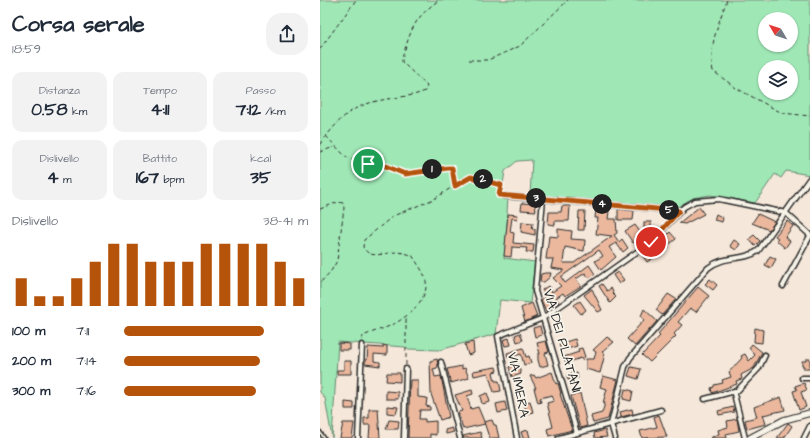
<!DOCTYPE html>
<html lang="it">
<head>
<meta charset="utf-8">
<style>
	:root { --surface:#fff; --page:#f2f2f3; --text:#1f2937; --muted:#747a83; --accent:#b45309 }
	body { margin:0; font-family:"Architects Daughter",sans-serif; background:var(--page); color:var(--text); height:100vh; display:flex; flex-direction:column; font-size:15px; white-space:nowrap }
	* { box-sizing:border-box; margin:0 }
	p { font-size:13px; color:var(--muted) }
	.icon { flex:none; width:22px; height:22px; fill:none; stroke:currentColor; stroke-width:2; stroke-linecap:round; stroke-linejoin:round }
	.map { position:relative; flex:1; overflow:hidden }
	.drawer { display:flex; flex-direction:column; background:var(--surface); width:320px }
	.drawer>* { flex:none }
	.needle { width:26px; rotate:309deg }
	.controls { position:absolute; left:438px; top:12px; display:grid; gap:8px }
	.controls a { display:grid; place-items:center; width:40px; height:40px; border-radius:50%; background:var(--surface); box-shadow:0 1px 3px #0004; font-size:20px }
	.pin { position:absolute; display:grid; place-items:center; width:34px; height:34px; color:#fff; margin:-17px; border:2px solid #fff; border-radius:50%; box-shadow:0 1px 4px #0007 }
	.km { position:absolute; width:20px; height:20px; margin:-10px; border-radius:50%; background:#222; color:#fff; font-size:11px; line-height:20px; text-align:center }
	.round { display:grid; place-items:center; flex:none; width:42px; height:42px; border-radius:16px; background:var(--page) }
	.overview { display:flex; align-items:center; justify-content:space-between; height:68px; padding:0 12px }
	h1 { font-size:22px; font-weight:800; line-height:30px }
	.figures { display:grid; grid-template-columns:repeat(3,1fr); gap:6px; height:68px; padding:4px 12px }
	.figures div { display:grid; align-content:center; border-radius:10px; background:var(--page); text-align:center }
	.figures b { font-size:17px; font-weight:800 }
	.figures small { font-size:11px; font-weight:400 }
	.figures p { font-size:11px }
	.chart { height:112px; padding:8px 12px }
	.chart p { display:flex; justify-content:space-between }
	.chart svg { width:100%; height:72px; margin-top:4px; stroke:var(--accent); stroke-width:6 }
	ul { padding:0 12px; list-style:none; font-size:13px }
	li { display:grid; grid-template-columns:64px 48px 1fr; align-items:center; height:30px }
	li i { height:10px; border-radius:5px; background:var(--accent) }
	main { display:flex; flex:1; min-height:0 }
	.map>svg:first-child { display:block }
	.green { fill:#9fe7b5; stroke:#658970; fill-rule:evenodd }
	.building { fill:#ebb89e; stroke:#2b2b2b }
	.lines { fill:none; stroke-linecap:round; stroke-linejoin:round }
	.lane-casing { stroke:#2b2b2b; stroke-width:5 }
	.street-casing { stroke:#2b2b2b; stroke-width:7 }
	.secondary-casing { stroke:#2b2b2b; stroke-width:8 }
	.path { stroke:#2b2b2b; stroke-width:1; stroke-dasharray:4 3; stroke-linecap:butt }
	.lane { stroke:#f7f3e8; stroke-width:2 }
	.street { stroke:#f7f3e8; stroke-width:4 }
	.secondary { stroke:#f7f3e8; stroke-width:5.5 }
	.route-casing { stroke:#fff; stroke-width:8 }
	.route { stroke:#b45309; stroke-width:5 }
	.labels { text-anchor:middle; dominant-baseline:central; stroke-width:3.5; stroke-linejoin:round; paint-order:stroke }
	.street-label { font-size:14px; fill:#2b2b2b; stroke:#f7f3e8 }
</style>
</head>
<body>
<main>
<section class="drawer">
<div class="overview"><div><h1>Corsa serale</h1><p>18:59</p></div><a class="round"><svg class="icon" aria-label="share" viewBox="0 0 24 24"><path d="M12 15V3M7 8l5-5 5 5M5 13v7h14v-7"/></svg></a></div>
<div class="figures">
<div><p>Distanza</p><b>0.58<small> km</small></b></div>
<div><p>Tempo</p><b>4:11</b></div>
<div><p>Passo</p><b>7:12<small> /km</small></b></div>
</div>
<div class="figures">
<div><p>Dislivello</p><b>4<small> m</small></b></div>
<div><p>Battito</p><b>167<small> bpm</small></b></div>
<div><p>kcal</p><b>35</b></div>
</div>
<div class="chart"><p><span>Dislivello</span>38–41 m</p>
<svg viewBox="0 0 160 44" preserveAspectRatio="none"><path d="M5 44V27M15 44V38M25 44V38M35 44V27M45 44V17M55 44V6M65 44V6M75 44V17M85 44V17M95 44V17M105 44V6M115 44V6M125 44V6M135 44V6M145 44V17M155 44V27"/></svg>
</div>
<ul>
<li><b>100 m</b>7:11<i style="width:76%"></i></li>
<li><b>200 m</b>7:14<i style="width:74%"></i></li>
<li><b>300 m</b>7:16<i style="width:72%"></i></li>
</ul>
</section>
<div class="map">
<svg width="490" height="438" viewBox="0 0 490 438">
	<rect width="100%" height="100%" fill="#f5e7d9"/>
	<filter id="ink" filterUnits="userSpaceOnUse"><feTurbulence type="fractalNoise" baseFrequency=".025" numOctaves="2"/><feDisplacementMap in="SourceGraphic" scale="8" xChannelSelector="R" yChannelSelector="G"/><feConvolveMatrix kernelMatrix="1 2 1 2 8 2 1 2 1" color-interpolation-filters="sRGB"/></filter>
	<g filter="url(#ink)">
		<path class="green" d="M0 0H490V175L466 171 461 178 455 174 435 203 390 195 373 198 356 208 210 196 212 160 197 161 185 171 181 197 188 198 187 212 188 214 184 258 215 262 210 303 180 300 176 334 120 350 88 349 85 347 18 342 12 438 5 398 0 392ZM445 19H471V45H445ZM445 67H471V93H445Z"/>
		<g class="building">
			<polygon points="202,203 215,204 216,211 201,210"/>
			<polygon points="242,206 250,206 249,221 235,221 235,225 228,224 229,212 241,212"/>
			<polygon points="379,207 384,214 365,224 359,223"/>
			<polygon points="298,209 314,211 313,220 298,220"/>
			<polygon points="276,210 289,211 288,219 296,219 297,233 294,235 299,242 302,239 308,248 303,252 296,243 289,247 296,257 281,270 275,261 283,256 279,250 241,277 245,283 269,265 275,274 269,278 265,273 256,279 261,286 245,296 243,293 236,298 239,302 226,311 221,300 226,296 222,290 228,286 232,292 241,286 233,278 244,270 231,268 233,259 226,259 229,236 238,237 238,229 252,231 251,239 265,240 264,251 245,247 243,263 254,263 292,236 276,234 278,218 275,218"/>
			<polygon points="259,211 265,211 264,230 258,230"/>
			<polygon points="188,214 198,215 197,219 192,218 190,232 194,233 193,243 214,245 213,252 206,252 207,248 192,247 191,257 184,256"/>
			<polygon points="396,214 403,218 402,222 394,220"/>
			<polygon points="438,214 455,222 449,230 432,223"/>
			<polygon points="467,221 473,226 465,237 470,241 465,248 456,240 458,238 455,236"/>
			<polygon points="202,222 213,223 212,229 215,229 215,235 201,232"/>
			<rect x="324" y="222" width="7" height="6"/>
			<polygon points="315,225 323,236 313,243 305,231"/>
			<polygon points="350,232 356,239 347,246 349,248 327,262 322,255 338,244"/>
			<polygon points="434,235 440,241 435,246 429,239"/>
			<polygon points="414,240 420,244 416,250 410,246"/>
			<polygon points="450,256 456,259 451,268 445,265"/>
			<polygon points="298,272 304,280 299,284 293,275"/>
			<polygon points="225,273 231,273 230,277 224,282 220,282 221,274"/>
			<polygon points="390,279 397,285 393,290 385,284"/>
			<polygon points="282,284 287,291 291,288 293,292 292,293 296,297 290,303 279,286"/>
			<polygon points="378,287 389,296 376,312 370,308 358,322 362,325 354,334 356,336 330,362 322,355 340,336 338,334"/>
			<polygon points="272,289 282,310 278,312 264,295"/>
			<polygon points="348,294 356,299 342,315 336,310"/>
			<polygon points="260,301 266,310 261,314 254,305"/>
			<polygon points="212,303 217,316 205,322 201,308"/>
			<polygon points="324,309 337,321 315,346 307,339 324,320 321,316"/>
			<polygon points="220,326 222,335 215,337 213,328"/>
			<polygon points="435,328 443,330 442,343 434,342"/>
			<polygon points="200,333 203,340 197,342 195,335"/>
			<polygon points="287,337 294,342 282,352 285,354 280,373 266,369 266,359 274,359 276,352 273,350"/>
			<polygon points="189,338 191,345 185,346 183,340"/>
			<polygon points="255,339 257,346 241,351 239,344"/>
			<polygon points="226,341 229,352 225,353 228,365 220,367 218,360 218,354 220,354 217,343"/>
			<polygon points="153,342 154,353 148,355 145,344"/>
			<polygon points="19,343 30,344 30,350 19,350"/>
			<polygon points="432,344 442,352 434,368 421,375 422,379 416,381 417,384 392,393 391,388 394,387 394,385 403,383 402,380 411,377 409,372 422,358 421,356 425,354 429,361 435,355 429,348"/>
			<polygon points="63,345 67,346 67,355 54,354 54,361 60,362 60,366 45,364 45,360 47,360 48,347 63,348"/>
			<polygon points="203,348 206,357 209,356 211,363 204,365 201,354 188,358 187,353"/>
			<polygon points="262,348 265,357 262,360 261,358 246,363 244,357 259,352 258,349"/>
			<polygon points="117,359 118,366 117,368 113,369 115,377 121,376 129,417 120,420 111,394 110,361"/>
			<polygon points="486,359 490,359 490,369 484,369 484,366 482,366 482,361 486,361"/>
			<polygon points="24,361 31,361 31,374 17,374 17,370 24,370"/>
			<polygon points="198,364 201,374 192,377 189,367"/>
			<polygon points="142,366 142,369 145,368 149,378 131,383 127,369"/>
			<polygon points="176,367 177,371 173,372 175,381 179,381 181,391 174,392 168,373 154,376 153,371"/>
			<polygon points="311,367 321,369 318,379 308,376"/>
			<polygon points="232,372 236,384 238,383 241,394 240,394 252,430 229,436 227,429 233,427 227,403 234,401 232,395 220,398 221,402 218,403 214,388 216,388 210,376 214,375 216,378"/>
			<polygon points="67,373 80,373 80,382 66,381"/>
			<polygon points="257,373 258,378 248,380 247,375"/>
			<polygon points="283,376 298,380 288,419 273,423 271,416 282,413 285,403 283,403 287,389 280,387"/>
			<polygon points="90,380 98,380 98,397 107,398 106,406 110,407 110,410 100,410 99,419 105,419 105,422 116,421 116,435 110,434 110,438 88,438"/>
			<polygon points="484,383 487,390 481,392 486,407 479,410 473,391 477,390 475,386"/>
			<polygon points="305,389 313,391 311,401 303,399"/>
			<polygon points="152,390 153,394 147,396 151,409 158,407 165,424 143,429 138,412 142,411 135,395"/>
			<polygon points="66,391 78,392 78,399 66,399"/>
			<polygon points="167,393 170,402 162,404 160,396"/>
			<polygon points="260,393 267,426 260,428 251,396"/>
			<polygon points="461,397 465,410 443,415 446,424 427,429 425,420 437,417 434,407"/>
			<polygon points="210,401 213,412 207,414 204,403"/>
			<polygon points="25,402 34,403 34,409 25,409"/>
			<polygon points="185,402 187,411 178,413 176,404"/>
			<polygon points="67,406 78,407 76,414 67,413"/>
			<polygon points="413,407 414,412 399,415 398,411"/>
			<polygon points="49,409 58,409 60,438 49,438 50,425 44,425 44,418 49,418"/>
			<polygon points="312,409 313,414 301,417 300,412"/>
			<polygon points="339,415 347,437 322,438 320,431 337,427 334,417"/>
			<polygon points="417,419 419,431 406,434 407,438 390,438 399,434 398,430 408,427 407,421"/>
			<polygon points="69,420 79,421 78,429 66,429"/>
			<polygon points="172,420 174,425 176,425 179,438 170,438 168,434 164,422"/>
			<polygon points="23,423 34,423 32,438 20,438"/>
			<polygon points="468,423 472,426 464,438 457,438"/>
			<polygon points="132,428 134,432 126,434 125,430"/>
			<polygon points="208,430 210,438 203,438 201,432"/>
			<polygon points="285,430 287,437 275,438 274,433"/>
			<polygon points="160,432 162,438 143,438 143,436"/>
		</g>
		<g class="lines">
			<g class="lane-casing">
				<polyline id="lane" points="0,432 4,438"/>
			</g>
			<g class="street-casing">
				<g id="street">
					<polyline points="184,196 223,199"/>
					<polyline points="463,286 490,236"/>
					<polyline points="121,362 140,438"/>
					<polyline points="482,378 490,378"/>
					<polyline points="385,399 415,391"/>
					<polyline points="257,433 215,291 223,199 359,211"/>
					<polyline points="38,438 42,345"/>
					<polyline points="84,438 86,369"/>
					<polyline points="197,438 178,336 223,318 331,242 364,207 375,201 399,199 466,213 490,235"/>
					<polyline points="239,438 341,410"/>
					<path d="M295 438 291 424 305 367 310 358 388 268C406 254 422 262 438 251L490 178"/>
					<polyline points="425,438 414,394 439,368 445,355"/>
					<polyline points="484,438 490,426"/>
				</g>
			</g>
			<g class="secondary-casing">
				<polyline id="secondary" points="430,438 464,420 490,413"/>
			</g>
			<g class="path">
				<path d="M407 0C399 22 388 47 393 71L416 88 462 113 490 116"/>
				<polyline points="0,49 36,0"/>
				<polyline points="149,60 168,60 200,46 248,0"/>
				<polyline points="6,136 25,156 41,164 58,163 85,174 132,168 135,185"/>
				<path d="M0 144C25 112 33 104 74 98 85 96 94 96 105 91L107 86 82 62V58C92 28 93 19 119 0"/>
				<polyline points="0,152 14,147"/>
				<polyline points="0,209 18,202 23,203 24,208 17,261 11,271 0,283"/>
				<path d="M42 340 43 336C52 332 63 329 72 325 88 317 112 297 105 277 102 269 96 262 92 255 87 254 81 252 76 252 63 253 50 260 43 247L44 240 73 216 114 199 146 178H159L179 183 181 185 179 195H180"/>
				<polyline points="86,365 86,316"/>
			</g>
			<use href="#lane" class="lane"/>
			<use href="#street" class="street"/>
			<use href="#secondary" class="secondary"/>
		</g>
	</g>
	<g class="lines" filter="url(#ink)">
		<g class="route-casing">
			<polyline id="route" points="48,164 58,163 85,174 128,168 132,168 135,186 151,177 181,185 179,195 359,211 331,242"/>
		</g>
		<use href="#route" class="route"/>
	</g>
	<g class="labels">
		<g class="street-label">
			<text transform="translate(242 341) rotate(74)">VIA DEI PLATANI</text>
			<text transform="translate(198 385) rotate(79)">VIA IMERA</text>
		</g>
	</g>
</svg>
<div class="controls">
<a><svg class="needle" viewBox="-14 -14 28 28"><path d="M0-13l5 13h-10z" fill="#e53935"/><path d="M0 13l5-13h-10z" fill="#747a83"/></svg></a>
<a><svg class="icon" aria-label="layers" viewBox="0 0 24 24"><path d="M12 4l9 5-9 5-9-5zM3 14l9 5 9-5"/></svg></a>
</div>
<div class="pin" style="left:48px;top:164px;background:#1e9e55"><svg class="icon" aria-label="arrive" viewBox="0 0 24 24"><path d="M6 21V4h12l-3 4 3 4H6"/></svg></div>
<div class="pin" style="left:331px;top:242px;background:#d93025"><svg class="icon" aria-label="check" viewBox="0 0 24 24"><path d="M5 12l5 5 9-10"/></svg></div>
<b class="km" style="left:112px;top:169px">1</b>
<b class="km" style="left:163px;top:179px">2</b>
<b class="km" style="left:216px;top:198px">3</b>
<b class="km" style="left:282px;top:204px">4</b>
<b class="km" style="left:349px;top:210px">5</b>
</div>
</main>
</body>
</html>
